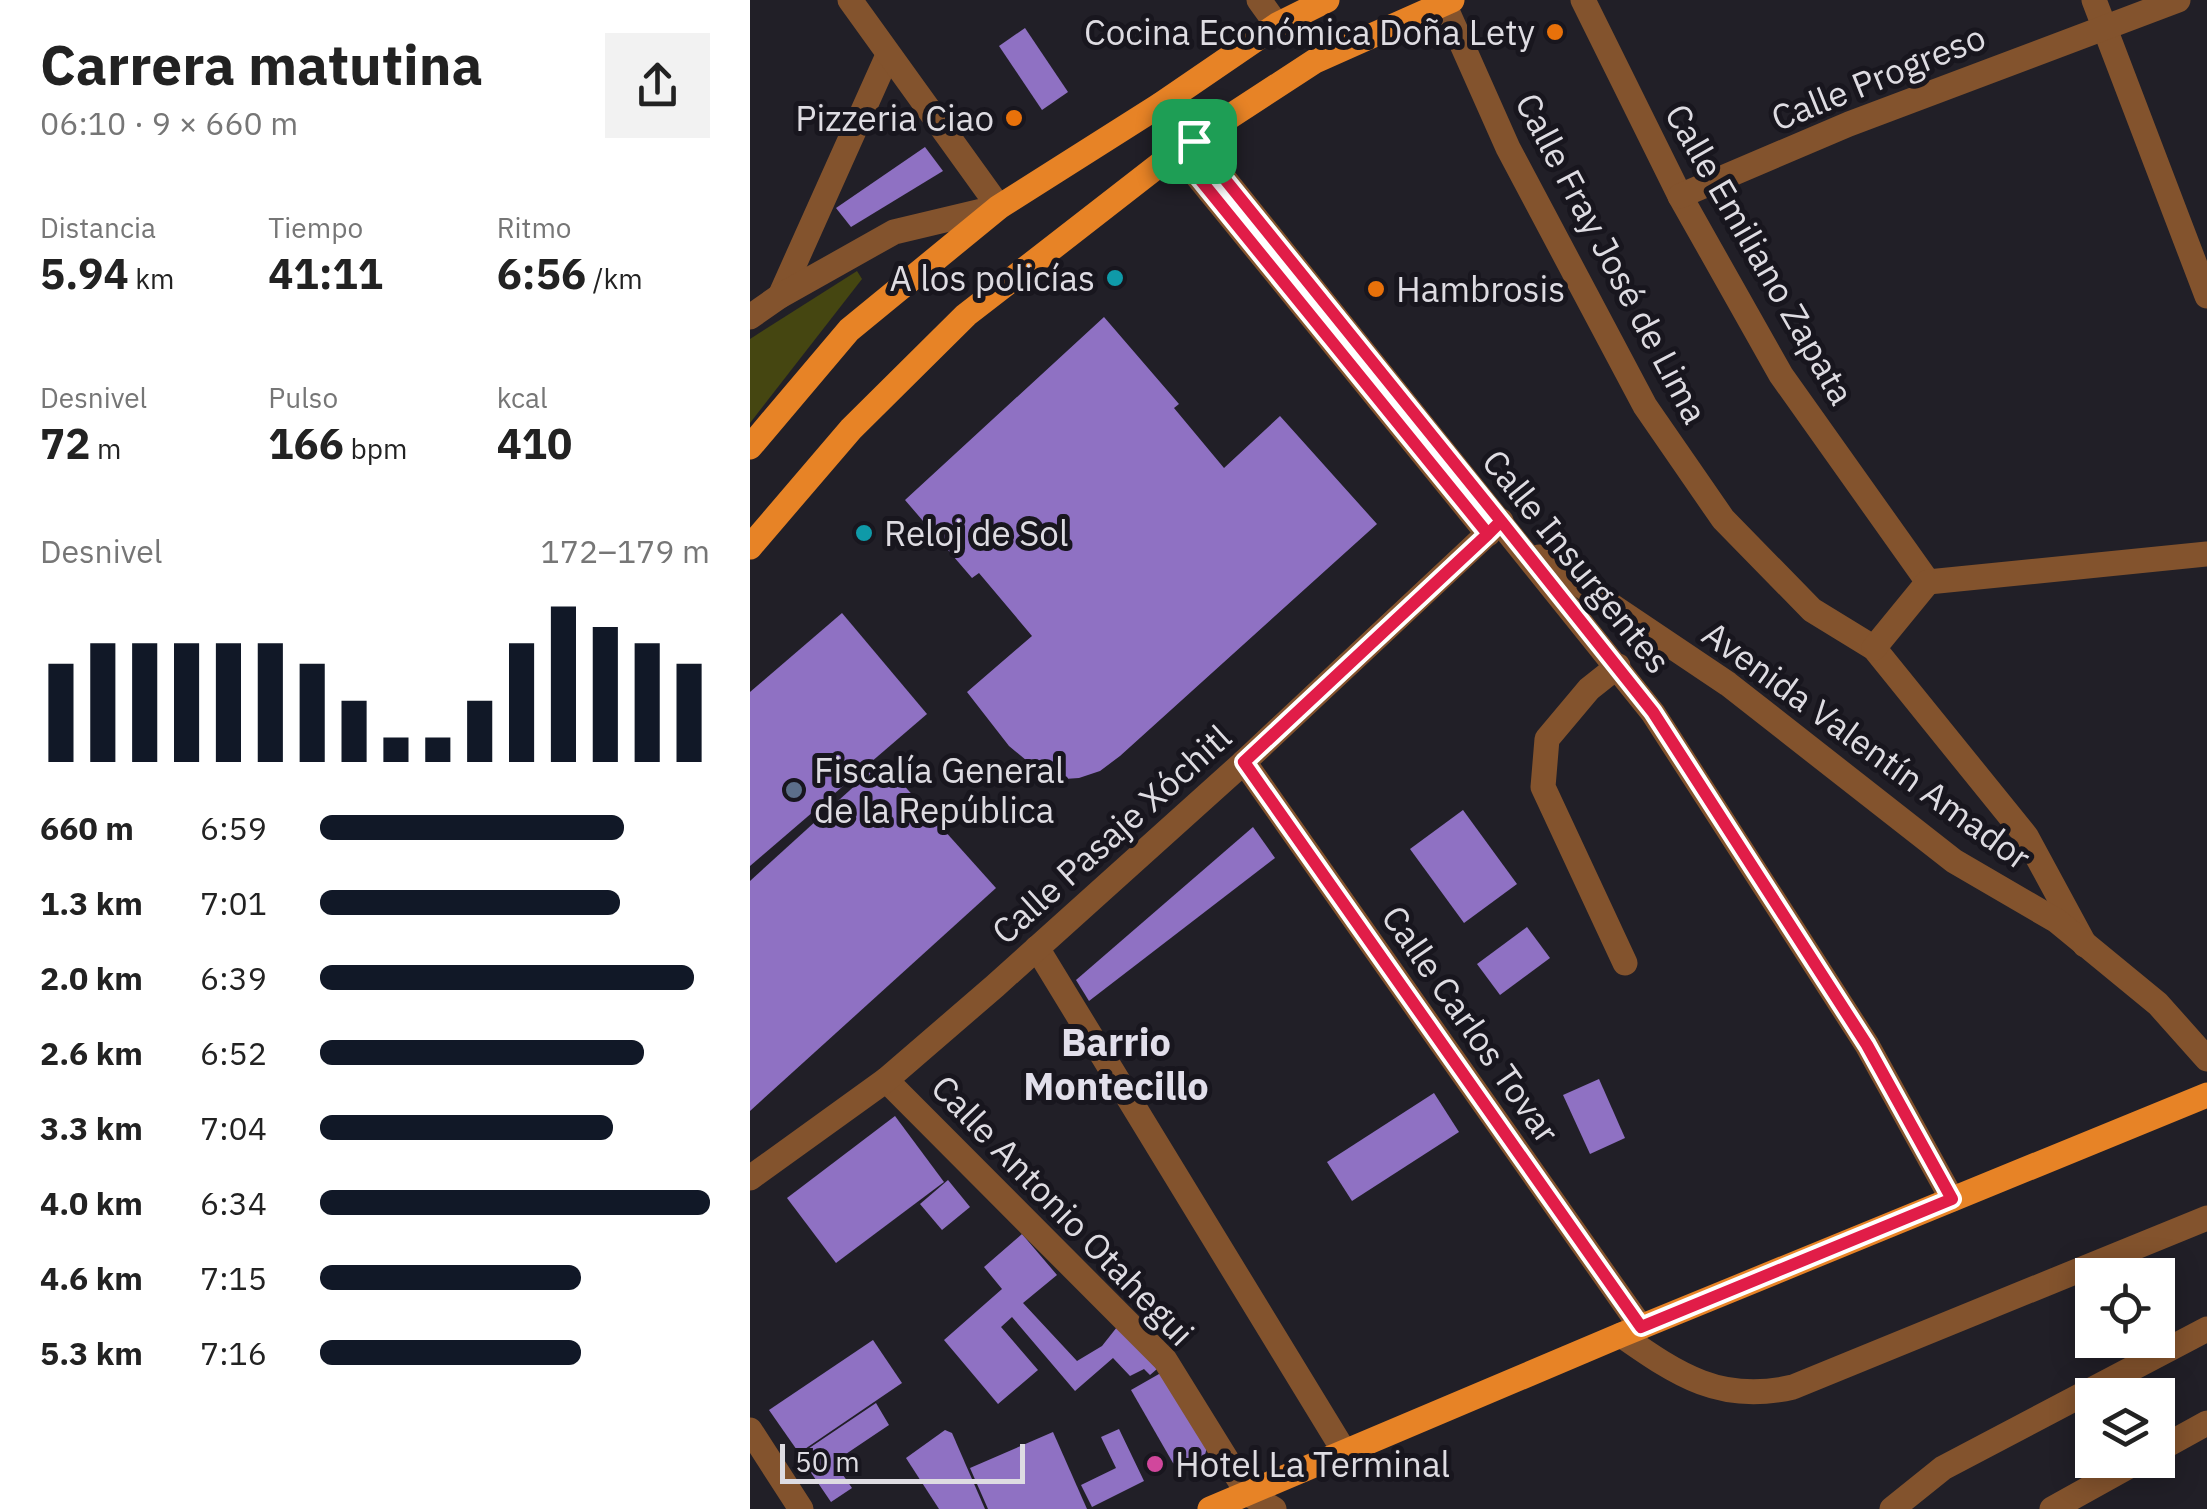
<!DOCTYPE html>
<html lang="es">
<head>
<meta charset="utf-8">
<style>
	:root { --surface:#fff; --page:#f2f2f2; --text:#222; --muted:#767676; --accent:#111827 }
	body { margin:0; font-family:"IBM Plex Sans",sans-serif; background:var(--page); color:var(--text); height:100vh; display:flex; flex-direction:column; font-size:38px; white-space:nowrap }
	* { box-sizing:border-box; margin:0 }
	p { font-size:32px; color:var(--muted) }
	.icon { flex:none; width:55px; height:55px; fill:none; stroke:currentColor; stroke-width:2; stroke-linecap:round; stroke-linejoin:round }
	.map { position:relative; flex:1; overflow:hidden }
	.drawer { display:flex; flex-direction:column; background:var(--surface); width:750px }
	.drawer>* { flex:none }
	.tools { position:absolute; left:1325px; top:1258px; display:grid; gap:20px }
	.tools a { display:grid; place-items:center; width:100px; height:100px; border-radius:0px; background:var(--surface); box-shadow:0 5px 25px #0003; font-size:50px }
	.scale { position:absolute; left:30px; bottom:25px; width:245px; box-sizing:border-box; padding-left:10px; border:5px solid #dedce2; border-top:0; font-size:28px; line-height:35px; white-space:nowrap; color:#dedce2; -webkit-text-stroke:8px #18161e; paint-order:stroke }
	.pin { position:absolute; display:grid; place-items:center; width:85px; height:85px; color:#fff; margin:-42px; border-radius:20px; box-shadow:0 5px 15px #0006 }
	.round { display:grid; place-items:center; flex:none; width:105px; height:105px; border-radius:0px; background:var(--page) }
	.headline { display:flex; align-items:center; justify-content:space-between; height:170px; padding:0 40px }
	h1 { font-size:55px; font-weight:700; line-height:75px }
	.figures { display:grid; grid-template-columns:repeat(3,1fr); gap:15px; height:170px; padding:10px 40px }
	.figures div { display:grid; align-content:center }
	.figures b { font-size:42px; font-weight:700 }
	.figures small { font-size:28px; font-weight:400 }
	.figures p { font-size:28px }
	.chart { height:280px; padding:20px 40px }
	.chart p { display:flex; justify-content:space-between }
	.chart svg { width:100%; height:180px; margin-top:10px; stroke:var(--accent); stroke-width:6 }
	ul { padding:0 40px; list-style:none; font-size:32px }
	li { display:grid; grid-template-columns:160px 120px 1fr; align-items:center; height:75px }
	li i { height:25px; border-radius:12px; background:var(--accent) }
	main { display:flex; flex:1; min-height:0 }
	.map>svg:first-child { display:block }
	.green { fill:#454611 }
	.building { fill:#8f71c3 }
	.lines { fill:none; stroke-linecap:round; stroke-linejoin:round }
	.minor { stroke:#83532d; stroke-width:25 }
	.major { stroke:#e78326; stroke-width:25 }
	.route-casing { stroke:#fff; stroke-width:20 }
	.route { stroke:#e11d48; stroke-width:12 }
	.food-dot { fill:#e8710a; stroke:#18161e; stroke-width:4 }
	.culture-dot { fill:#0f9aa8; stroke:#18161e; stroke-width:4 }
	.service-dot { fill:#5c6f8a; stroke:#18161e; stroke-width:4 }
	.hotel-dot { fill:#d1479c; stroke:#18161e; stroke-width:4 }
	.labels { text-anchor:middle; dominant-baseline:central; stroke-width:10; stroke-linejoin:round; paint-order:stroke }
	.poi-label { font-size:35px; fill:#dedce2; stroke:#18161e; text-anchor:start }
	.street-label { font-size:35px; fill:#dedce2; stroke:#18161e }
	.neighbourhood-label { font-size:38px; font-weight:bold; fill:#e2dfeb; stroke:#18161e }
</style>
</head>
<body>
<main>
<section class="drawer">
<div class="headline"><div><h1>Carrera matutina</h1><p>06:10 · 9 × 660 m</p></div><a class="round"><svg class="icon" aria-label="share" viewBox="0 0 24 24"><path d="M12 15V3M7 8l5-5 5 5M5 13v7h14v-7"/></svg></a></div>
<div class="figures">
<div><p>Distancia</p><b>5.94<small> km</small></b></div>
<div><p>Tiempo</p><b>41:11</b></div>
<div><p>Ritmo</p><b>6:56<small> /km</small></b></div>
</div>
<div class="figures">
<div><p>Desnivel</p><b>72<small> m</small></b></div>
<div><p>Pulso</p><b>166<small> bpm</small></b></div>
<div><p>kcal</p><b>410</b></div>
</div>
<div class="chart"><p><span>Desnivel</span>172–179 m</p>
<svg viewBox="0 0 160 44" preserveAspectRatio="none"><path d="M5 44V20M15 44V15M25 44V15M35 44V15M45 44V15M55 44V15M65 44V20M75 44V29M85 44V38M95 44V38M105 44V29M115 44V15M125 44V6M135 44V11M145 44V15M155 44V20"/></svg>
</div>
<ul>
<li><b>660 m</b>6:59<i style="width:78%"></i></li>
<li><b>1.3 km</b>7:01<i style="width:77%"></i></li>
<li><b>2.0 km</b>6:39<i style="width:96%"></i></li>
<li><b>2.6 km</b>6:52<i style="width:83%"></i></li>
<li><b>3.3 km</b>7:04<i style="width:75%"></i></li>
<li><b>4.0 km</b>6:34<i style="width:100%"></i></li>
<li><b>4.6 km</b>7:15<i style="width:67%"></i></li>
<li><b>5.3 km</b>7:16<i style="width:67%"></i></li>
</ul>
</section>
<div class="map">
<svg width="1457" height="1509" viewBox="0 0 1457 1509">
	<rect width="100%" height="100%" fill="#211f27"/>
	<polygon class="green" points="107,271 112,279 0,423 0,339"/>
	<g class="building">
		<polygon points="275,28 318,92 292,110 249,46"/>
		<polygon points="175,147 193,171 101,227 86,208"/>
		<polygon points="354,317 429,404 424,408 474,468 530,416 627,524 370,756 350,771 329,778 300,780 259,746 217,692 282,636 229,573 222,578 155,500"/>
		<polygon points="92,613 177,714 0,866 0,692"/>
		<polygon points="132,761 246,888 0,1111 0,881"/>
		<polygon points="713,810 767,884 714,923 660,849"/>
		<polygon points="503,827 525,858 339,1001 326,980"/>
		<polygon points="777,927 800,958 750,995 727,964"/>
		<polygon points="849,1079 875,1138 840,1154 813,1095"/>
		<polygon points="684,1093 709,1132 602,1201 577,1162"/>
		<polygon points="145,1116 194,1182 86,1263 37,1198"/>
		<polygon points="198,1180 220,1207 192,1230 170,1204"/>
		<polygon points="272,1234 307,1275 273,1303 327,1361 352,1346 367,1327 407,1369 400,1375 394,1369 380,1376 363,1358 325,1391 262,1317 251,1327 288,1370 248,1404 194,1340 252,1289 234,1267"/>
		<polygon points="123,1340 152,1383 49,1453 19,1410"/>
		<polygon points="416,1370 458,1443 454,1459 434,1470 423,1463 381,1390"/>
		<polygon points="126,1403 139,1425 84,1462 102,1488 81,1502 49,1455"/>
		<polygon points="369,1429 394,1481 342,1507 331,1485 366,1468 351,1437"/>
		<polygon points="195,1430 202,1433 235,1509 189,1509 156,1458"/>
		<polygon points="303,1432 337,1509 238,1509 220,1468"/>
	</g>
	<g class="lines">
		<g class="minor">
			<polyline points="509,0 527,25"/>
			<polyline points="833,0 930,196 1031,375 1178,582"/>
			<polyline points="1344,0 1457,296"/>
			<polyline points="694,4 758,148 895,406 973,519 1062,610 1124,648 1276,836 1335,945"/>
			<polyline points="410,105 444,141 903,713 1117,1045 1202,1199"/>
			<polyline points="427,151 738,534"/>
			<polyline points="930,196 1099,124 1428,0"/>
			<polyline points="30,296 138,55"/>
			<polyline points="0,317 30,296 144,232 249,207 100,0"/>
			<polyline points="789,557 978,684 1204,861 1307,921 1408,1004 1457,1059"/>
			<polyline points="1124,648 1178,582 1457,554"/>
			<polyline points="868,666 839,689 797,739 793,787 875,963"/>
			<polyline points="494,762 891,1327"/>
			<polyline points="287,948 594,1451"/>
			<polyline points="136,1080 415,1360 498,1494 524,1509"/>
			<polyline points="0,1178 136,1080 245,986 494,762 751,521"/>
			<path d="M871 1335C928 1375 971 1404 1043 1387L1457 1218"/>
			<polyline points="0,1430 51,1509"/>
			<polyline points="1408,1450 1457,1423"/>
			<polyline points="1142,1509 1193,1468 1457,1329"/>
			<polyline points="1302,1509 1390,1460"/>
		</g>
		<g class="major">
			<polyline points="0,447 99,330 249,207 410,105 527,25 577,0"/>
			<polyline points="0,547 101,429 216,315 427,151 565,61 702,0"/>
			<polyline points="460,1509 871,1335 1457,1095"/>
		</g>
	</g>
	<g class="lines">
		<g class="route-casing">
			<polyline id="route" points="444,141 751,521 738,534 494,762 891,1327 1202,1199 1117,1045 903,712 751,521 738,534 427,151 444,141"/>
		</g>
		<use href="#route" class="route"/>
	</g>
	<g class="food-dot">
		<circle cx="805" cy="32" r="10"/>
		<circle cx="264" cy="118" r="10"/>
		<circle cx="626" cy="289" r="10"/>
	</g>
	<g class="culture-dot">
		<circle cx="365" cy="278" r="10"/>
		<circle cx="114" cy="533" r="10"/>
	</g>
	<circle class="service-dot" cx="44" cy="790" r="10"/>
	<circle class="hotel-dot" cx="405" cy="1464" r="10"/>
	<g class="labels">
		<g class="poi-label">
			<text x="785" y="32" text-anchor="end">Cocina Económica Doña Lety</text>
			<text x="244" y="118" text-anchor="end">Pizzeria Ciao</text>
			<text x="345" y="278" text-anchor="end">A los policías</text>
			<text x="646" y="289">Hambrosis</text>
			<text x="134" y="533">Reloj de Sol</text>
			<text x="64" y="770">Fiscalía General<tspan x="64" dy="40">de la República</tspan></text>
			<text x="425" y="1464">Hotel La Terminal</text>
		</g>
		<g class="street-label">
			<text transform="translate(1128 77) rotate(-22)">Calle Progreso</text>
			<text transform="translate(1010 254) rotate(60)">Calle Emiliano Zapata</text>
			<text transform="translate(862 258) rotate(62)">Calle Fray José de Lima</text>
			<text transform="translate(827 561) rotate(51)">Calle Insurgentes</text>
			<text transform="translate(1117 745) rotate(36)">Avenida Valentín Amador</text>
			<text transform="translate(361 834) rotate(-42)">Calle Pasaje Xóchitl</text>
			<text transform="translate(721 1024) rotate(55)">Calle Carlos Tovar</text>
			<text transform="translate(313 1210) rotate(46)">Calle Antonio Otahegui</text>
		</g>
		<g class="neighbourhood-label">
			<text x="366" y="1041">Barrio<tspan x="366" dy="44">Montecillo</tspan></text>
		</g>
	</g>
</svg>
<div class="tools">
<a><svg class="icon" aria-label="locate" viewBox="0 0 24 24"><circle cx="12" cy="12" r="6"/><path d="M12 2v4M12 18v4M2 12h4M18 12h4"/></svg></a>
<a><svg class="icon" aria-label="layers" viewBox="0 0 24 24"><path d="M12 4l9 5-9 5-9-5zM3 14l9 5 9-5"/></svg></a>
</div>
<div class="scale">50 m</div>
<div class="pin" style="left:444px;top:141px;background:#1e9e55"><svg class="icon" aria-label="arrive" viewBox="0 0 24 24"><path d="M6 21V4h12l-3 4 3 4H6"/></svg></div>
</div>
</main>
</body>
</html>
